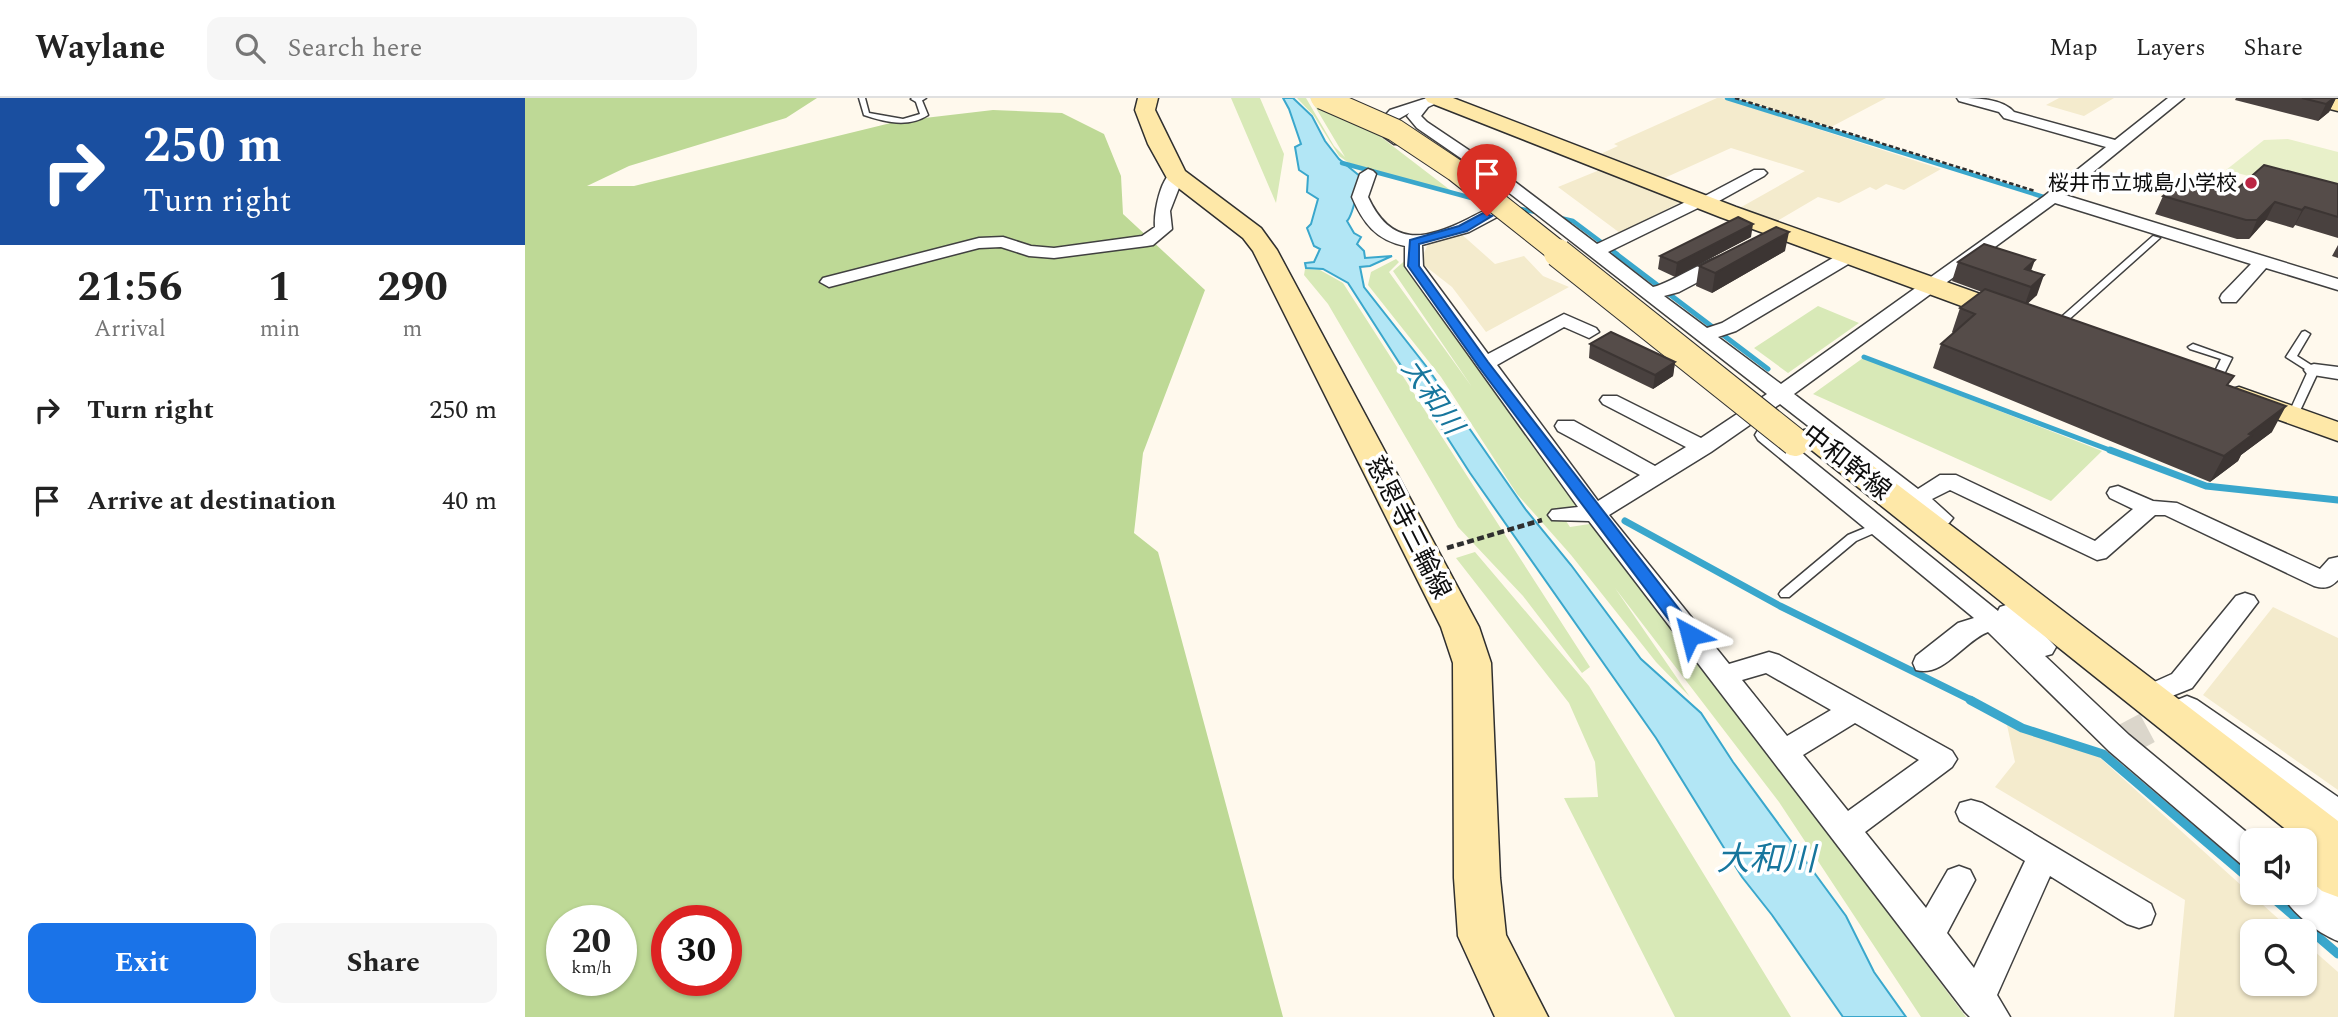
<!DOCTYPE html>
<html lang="en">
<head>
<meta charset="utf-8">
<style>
  body { margin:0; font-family:Spectral,"Noto Sans JP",serif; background:#f6f6f6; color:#222; height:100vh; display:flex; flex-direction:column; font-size:26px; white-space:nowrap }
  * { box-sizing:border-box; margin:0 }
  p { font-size:23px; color:#767676 }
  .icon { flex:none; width:38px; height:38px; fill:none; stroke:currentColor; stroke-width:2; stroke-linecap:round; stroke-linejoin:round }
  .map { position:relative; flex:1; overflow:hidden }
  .side { display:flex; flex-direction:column; background:#fff; width:525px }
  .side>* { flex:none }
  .top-card { background:#1a4fa0; color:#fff; overflow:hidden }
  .tools { position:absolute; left:1715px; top:730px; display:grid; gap:14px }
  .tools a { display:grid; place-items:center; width:77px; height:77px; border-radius:14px; background:#fff; box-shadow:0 2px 5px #0004; font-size:35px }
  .speed { position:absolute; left:21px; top:807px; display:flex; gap:14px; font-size:35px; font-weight:700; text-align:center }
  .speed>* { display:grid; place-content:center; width:91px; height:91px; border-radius:50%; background:#fff; box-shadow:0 2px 5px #0004; line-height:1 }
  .speed small { font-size:18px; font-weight:400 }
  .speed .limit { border:10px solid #d22; background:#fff; color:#111 }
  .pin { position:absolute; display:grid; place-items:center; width:60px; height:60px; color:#fff; margin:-72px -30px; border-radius:50% 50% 50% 0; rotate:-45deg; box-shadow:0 0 7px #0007 }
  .pin .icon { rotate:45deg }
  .me { position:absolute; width:77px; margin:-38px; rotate:322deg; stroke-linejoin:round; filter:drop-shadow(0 0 5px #0008) }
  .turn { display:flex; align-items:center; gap:24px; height:147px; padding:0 28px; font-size:32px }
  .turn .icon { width:91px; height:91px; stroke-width:2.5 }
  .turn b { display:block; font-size:49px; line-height:60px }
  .eta { display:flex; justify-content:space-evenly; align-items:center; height:119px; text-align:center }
  .eta b { font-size:42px; font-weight:700; line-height:49px }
  .cta { display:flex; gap:14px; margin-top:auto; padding:14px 28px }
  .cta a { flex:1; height:80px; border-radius:14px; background:#1a73e8; color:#fff; font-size:28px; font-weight:700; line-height:80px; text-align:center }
  .cta a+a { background:#f6f6f6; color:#222 }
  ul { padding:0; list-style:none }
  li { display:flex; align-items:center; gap:21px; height:91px; padding:0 28px }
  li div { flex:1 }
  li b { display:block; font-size:26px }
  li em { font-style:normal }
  header { display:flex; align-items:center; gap:42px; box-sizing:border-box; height:98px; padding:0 35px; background:#fff; border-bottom:2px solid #e0e0e0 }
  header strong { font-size:33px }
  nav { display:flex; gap:38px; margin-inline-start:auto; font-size:24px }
  .search { width:490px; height:63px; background:#f6f6f6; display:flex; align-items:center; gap:18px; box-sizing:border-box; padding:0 24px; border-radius:14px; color:#767676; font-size:26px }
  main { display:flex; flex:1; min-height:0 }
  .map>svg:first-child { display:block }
</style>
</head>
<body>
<header>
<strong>Waylane</strong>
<div class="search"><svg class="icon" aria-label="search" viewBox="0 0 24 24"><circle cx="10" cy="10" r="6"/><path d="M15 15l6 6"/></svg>Search here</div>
<nav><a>Map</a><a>Layers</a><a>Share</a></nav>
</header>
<main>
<section class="side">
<div class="top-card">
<div class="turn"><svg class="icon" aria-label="right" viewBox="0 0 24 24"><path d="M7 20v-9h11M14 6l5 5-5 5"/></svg><div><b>250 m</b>Turn right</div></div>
</div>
<div class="eta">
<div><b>21:56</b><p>Arrival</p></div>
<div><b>1</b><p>min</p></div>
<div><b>290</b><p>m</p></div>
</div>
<ul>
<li><svg class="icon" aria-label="right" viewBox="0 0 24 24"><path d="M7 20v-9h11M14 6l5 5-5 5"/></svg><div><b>Turn right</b></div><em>250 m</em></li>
<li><svg class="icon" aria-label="arrive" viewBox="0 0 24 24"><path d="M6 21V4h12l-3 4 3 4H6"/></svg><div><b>Arrive at destination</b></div><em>40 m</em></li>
</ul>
<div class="cta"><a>Exit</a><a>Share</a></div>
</section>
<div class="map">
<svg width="1813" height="919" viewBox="0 0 1813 919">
  <rect width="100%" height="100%" fill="#fff9ed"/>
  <path fill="#f4ebcd" d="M1192,0H1197L1416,71L1379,92L1361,86L1351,92L1345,89L1314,105L1293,99L1247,126L1211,112L1280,73L1206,50L1135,82L1071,58L1093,48L1089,46Z
    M1212,0H1361L1306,29Z
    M1534,0H1589L1559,18L1521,7Z
    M1077,71L1158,103L1095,135L1033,89Z
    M934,134L970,166L999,158L1018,178L1044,189L961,234L927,189L895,164L903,146Z
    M1748,509L1813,540V692L1678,597Z
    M1482,627L1573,658L1767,833H1727V886H1780V845L1813,874V919H1649L1660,802L1470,689L1490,664Z"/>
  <path fill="#d8e9b7" d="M706,0H735L759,56L751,105Z
    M772,0H781L809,48L820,59L785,0L848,27L852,36L929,95L824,65L814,58L789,18Z
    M885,158L1065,417H1037L1045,429L1071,425L1441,919H1396L1254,704L1090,490L1165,599L1131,564L1046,457L992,396L916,279L843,187L846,174L871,161L874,164L864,174L947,289L868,173Z
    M780,171L795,172L818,185L1065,569L1057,575L998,498L933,429L803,206L779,177Z
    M1293,208L1334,225L1263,275L1229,250Z
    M1338,260L1577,353L1526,403L1288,296Z
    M950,454L1064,588L1266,919H1150L1039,700L1073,699L1070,664L1044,605L931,460Z"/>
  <path fill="#bed996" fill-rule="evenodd" d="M0,0H292L261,20L104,68L62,88H109L374,23L468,12L537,15L579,36L596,78L598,116L680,192L618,355L609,435L633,454L758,919H0ZM37,822H96V882H37ZM142,822H201V882H142Z"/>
  <path fill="#e8f0c9" d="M1763,41L1813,54V102L1701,72L1739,42Z"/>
  <path fill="#b2e6f5" stroke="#3aa7cc" stroke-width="2" d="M758,0H768L787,18L800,43L814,61L836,79C832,91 829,116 822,123L829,135L836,139L832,146L839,153L840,160L867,158L845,168L835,169L839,189L901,268L1001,412L1046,467L1116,561L1176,615L1208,664L1321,818L1349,874L1381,919H1318L1247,817L1217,779L1131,640L945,375L823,185L798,171L781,170L780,165L789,164L795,151L789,148L782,130L786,126L793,101L782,94L783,78L774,72L770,49L776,46L764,11Z"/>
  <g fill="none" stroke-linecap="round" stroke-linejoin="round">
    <path stroke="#3aa7cc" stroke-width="4.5" d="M1202,0L1525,101
      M817,65L954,102
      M990,110L1016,115
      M1031,119L1048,123L1092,156"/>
    <path stroke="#3aa7cc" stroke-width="5" d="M1090,155L1243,271
      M1339,259L1590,354"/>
    <path stroke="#3aa7cc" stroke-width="7" d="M1585,352L1681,388L1813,402
      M1100,423L1255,508L1448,603"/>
    <path stroke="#3aa7cc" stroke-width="9" d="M1445,602L1497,630L1578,656L1727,783
      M1741,794L1813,856"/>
    <path stroke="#dbd6cb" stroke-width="32" stroke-dasharray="32 16" stroke-linecap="butt" d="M1594,645L1658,611"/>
    <g stroke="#404040" stroke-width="3">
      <path id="lane" d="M334,0H340L344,15L378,21L395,16L390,1L396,0L403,17C383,30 360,24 339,17Z
        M1628,138L1635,140L1531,233H1525V229Z
        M1780,233L1785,236L1772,258L1794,272L1773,317L1768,320L1763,317L1783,273L1761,259L1777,234Z
        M1668,246L1707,260L1692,290L1688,291L1683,288L1696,261L1665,251L1663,249Z
        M1352,425L1358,429L1356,432L1331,443L1264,499H1256L1254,496L1256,493L1323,437Z"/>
    </g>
    <g stroke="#404040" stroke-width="3">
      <path id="street" d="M401,0L393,5L386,1L387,0Z
        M902,0L920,1L903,9L896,18L902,24L981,77L1072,146L1169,100L1178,99L1229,72H1239L1242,75L1239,78L1185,108L1175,109L1083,154L1128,189C1150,184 1190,153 1209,157L1212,161L1209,165L1154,194L1139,198L1182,230L1197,225L1318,154H1330L1333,158L1330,162L1211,233L1193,239L1256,286L1518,99L1581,49L1479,20L1474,14L1434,3L1432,0C1450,0 1477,0 1489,14L1590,42L1643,0H1659L1540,97L1813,181V192L1741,170L1711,204H1697L1695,200L1697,196L1726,166L1530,105L1269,296L1393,391L1415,377H1431L1570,443L1608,411L1585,400L1582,395L1585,390L1593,388L1628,403L1652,405L1795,471L1804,461L1813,459V482C1805,490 1800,491 1789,488L1640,417H1630L1581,460L1572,462L1425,392L1407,401L1428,420L1424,425L1416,427L1408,425L1255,306L1186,354L1084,417L1204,566L1244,554L1254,557L1427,653L1432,661L1427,669L1340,734L1401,810L1423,772L1434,768L1445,772L1450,782L1422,835L1449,870L1500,763L1435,723L1431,714L1435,705L1446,702L1457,705L1626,806L1630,816L1626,826L1614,830L1602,826L1525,778L1472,897L1485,919H1445L1440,914L1064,423L1027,422L1023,417L1027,412L1053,409L880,168V148C851,142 838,125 827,99L835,76L843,71L848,73L851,76L843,99C866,149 899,143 943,121C953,116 963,109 974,112L976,115L974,118L944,134L897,147L898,168L963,256L1039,216L1071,230L1074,234L1064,240L1039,229L972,267L1073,403L1115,377L1033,333L1030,328L1033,323H1049L1130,368L1161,349L1078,306L1075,302L1078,298H1092L1176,340L1242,296L969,83L892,30L882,18L884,15L870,23L871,34L881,43L879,46H869L859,39L856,22L865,12ZM1241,575L1306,612L1262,638L1217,582ZM1330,625L1394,662L1323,713L1278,657Z
        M651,72L659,77L645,113L647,131L628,147L622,148L529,160L504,158L476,149L454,150L304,189L295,184L298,180L454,140L478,139L506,148L529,150L617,138L630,129C629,115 635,77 651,72Z
        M1789,266L1813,269V281L1782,276L1779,272L1782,268Z
        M1241,331L1249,332L1473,513L1475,509L1484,506L1493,509L1531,549L1527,556L1520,558L1604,637L1731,742H1727V770L1716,766L1584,653L1463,534C1439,543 1418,580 1391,572L1388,565L1391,558L1433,525L1449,520L1233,342L1230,337L1233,332Z
        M1720,495L1729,498L1733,504L1667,590L1637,602L1627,599L1623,592L1627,585L1647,576L1711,498Z
        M1662,598L1672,602L1813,699V727L1802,724L1652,616L1648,609L1652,602Z
        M1780,764L1791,768L1813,786V843C1793,835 1765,814 1756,794H1780Z"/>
    </g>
    <g stroke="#2f2f2f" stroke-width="3">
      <path id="secondary" d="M613,0H633L630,12L660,73L736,130L752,152L954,529L966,565L975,780L981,837L1023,919H970L933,838L929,780L928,565L916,529L728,153L718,140L643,82L623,46L610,12Z
        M900,0H928L1211,109L1500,212L1503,218L1500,224L1490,226L1480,224L1195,119L903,4Z
        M1774,0L1813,1V13L1777,4Z
        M1714,289L1813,324V343L1704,304L1699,298L1704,292Z
        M1290,330L1301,332L1813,723V799L1797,793L1780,778V742H1763L1768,737L1279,346L1275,339L1279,332Z"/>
    </g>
    <path stroke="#2f2f2f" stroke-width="2.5" stroke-dasharray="4.5 2.5" stroke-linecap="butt" d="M1210,0L1510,93"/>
    <path stroke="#2f2f2f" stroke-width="4.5" stroke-dasharray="7 3.5" stroke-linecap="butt" d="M922,450L1017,422"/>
    <use href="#lane" fill="#fff" fill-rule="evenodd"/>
    <use href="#street" fill="#fff" fill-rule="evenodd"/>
    <use href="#secondary" fill="#fee8a8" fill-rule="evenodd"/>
    <g stroke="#2f2f2f" stroke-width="24" stroke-linecap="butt">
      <path id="secondary-bridge-far1" d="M797,0L870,32L930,72L1036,156"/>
    </g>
    <g stroke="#2f2f2f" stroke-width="30" stroke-linecap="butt">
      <path id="secondary-bridge" d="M1033,155L1270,344"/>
    </g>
    <use href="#secondary-bridge-far1" stroke="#fee8a8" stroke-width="22"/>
    <use href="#secondary-bridge" stroke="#fee8a8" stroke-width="28"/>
  </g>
  <path fill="#49413f" d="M1711,0H1811L1804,14L1793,23L1710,2Z
    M1813,86V140L1770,127L1768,130L1741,122L1724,141H1712L1630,116L1638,98L1711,92Z
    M1226,139L1150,179L1133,171L1135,158Z
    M1813,147V160L1807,158Z
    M1260,153L1187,195L1171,188L1174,168Z
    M1433,164L1506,173L1512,197L1502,206L1704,287L1747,334L1716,357L1713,363L1685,384L1408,270L1416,246L1428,235L1427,234L1435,210L1457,194L1427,183Z
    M1065,246L1150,264L1148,278L1128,291L1064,260Z"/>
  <path fill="#3c3533" d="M1809,0H1811L1804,14L1793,23L1801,6Z
    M1750,104L1741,122L1724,141L1732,122Z
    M1780,109L1770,127L1768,130L1777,112Z
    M1228,126L1226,139L1150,179L1152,165Z
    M1264,134L1260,153L1187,195L1190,175Z
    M1510,162L1503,181L1500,171Z
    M1519,177L1512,197L1499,209L1506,189Z
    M1150,264L1148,278L1128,291L1130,277Z
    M1761,308L1747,334L1716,357L1713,363L1685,384L1699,358L1724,336Z"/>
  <path fill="#554c49" stroke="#3c3533" stroke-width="2" d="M1777,0H1809L1801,6Z
    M1739,67L1813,86V119L1780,109L1777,112L1750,104L1732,122H1721L1638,98L1662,79L1711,92Z
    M1213,119L1228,126L1152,165L1135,158Z
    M1251,129L1264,134L1190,175L1174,168Z
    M1459,146L1510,162L1500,171L1519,177L1506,189L1433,164Z
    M1460,191L1709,278L1702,287L1761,308L1724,336L1727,337L1699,358L1416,246L1450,216L1435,210Z
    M1086,234L1150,264L1130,277L1065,246Z"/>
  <path fill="#1a73e8" stroke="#114b97" stroke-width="2" d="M958,115L967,118L942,133L894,146V168L963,264L1171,533L1173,537L1171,542H1159L954,269L883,168L885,142L934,128Z"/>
  <circle fill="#bb2643" stroke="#fff" stroke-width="2.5" cx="1726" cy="85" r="7"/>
  <g text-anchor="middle" stroke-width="7" stroke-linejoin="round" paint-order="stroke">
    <g font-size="21" fill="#0d0d0d" stroke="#fff" text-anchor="end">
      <text x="1712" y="92">桜井市立城島小学校</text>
    </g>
    <g font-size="26" fill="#0d0d0d" stroke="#fff">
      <text transform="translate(1322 364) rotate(38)" y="9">中和幹線</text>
      <text transform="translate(884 429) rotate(63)" y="9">慈恩寺三輪線</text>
    </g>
    <g font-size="28" font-style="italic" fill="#17769d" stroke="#fff">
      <text transform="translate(908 298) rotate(55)" y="10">大和川</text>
    </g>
    <g font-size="33" font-style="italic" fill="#17769d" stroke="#fff">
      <text x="1241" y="772">大和川</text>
    </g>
  </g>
</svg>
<div class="tools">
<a><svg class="icon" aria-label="sound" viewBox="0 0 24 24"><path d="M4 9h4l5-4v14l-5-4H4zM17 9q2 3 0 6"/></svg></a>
<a><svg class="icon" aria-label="search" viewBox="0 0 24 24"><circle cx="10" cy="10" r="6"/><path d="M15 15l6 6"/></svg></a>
</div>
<div class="speed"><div>20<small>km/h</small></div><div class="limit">30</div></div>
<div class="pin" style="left:962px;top:118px;background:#d93025"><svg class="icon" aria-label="arrive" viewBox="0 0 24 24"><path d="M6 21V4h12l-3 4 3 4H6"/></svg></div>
<svg class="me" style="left:1165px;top:537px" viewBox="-20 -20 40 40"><path d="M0-17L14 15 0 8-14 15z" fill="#1a73e8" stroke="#fff" stroke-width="4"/></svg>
</div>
</main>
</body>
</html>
